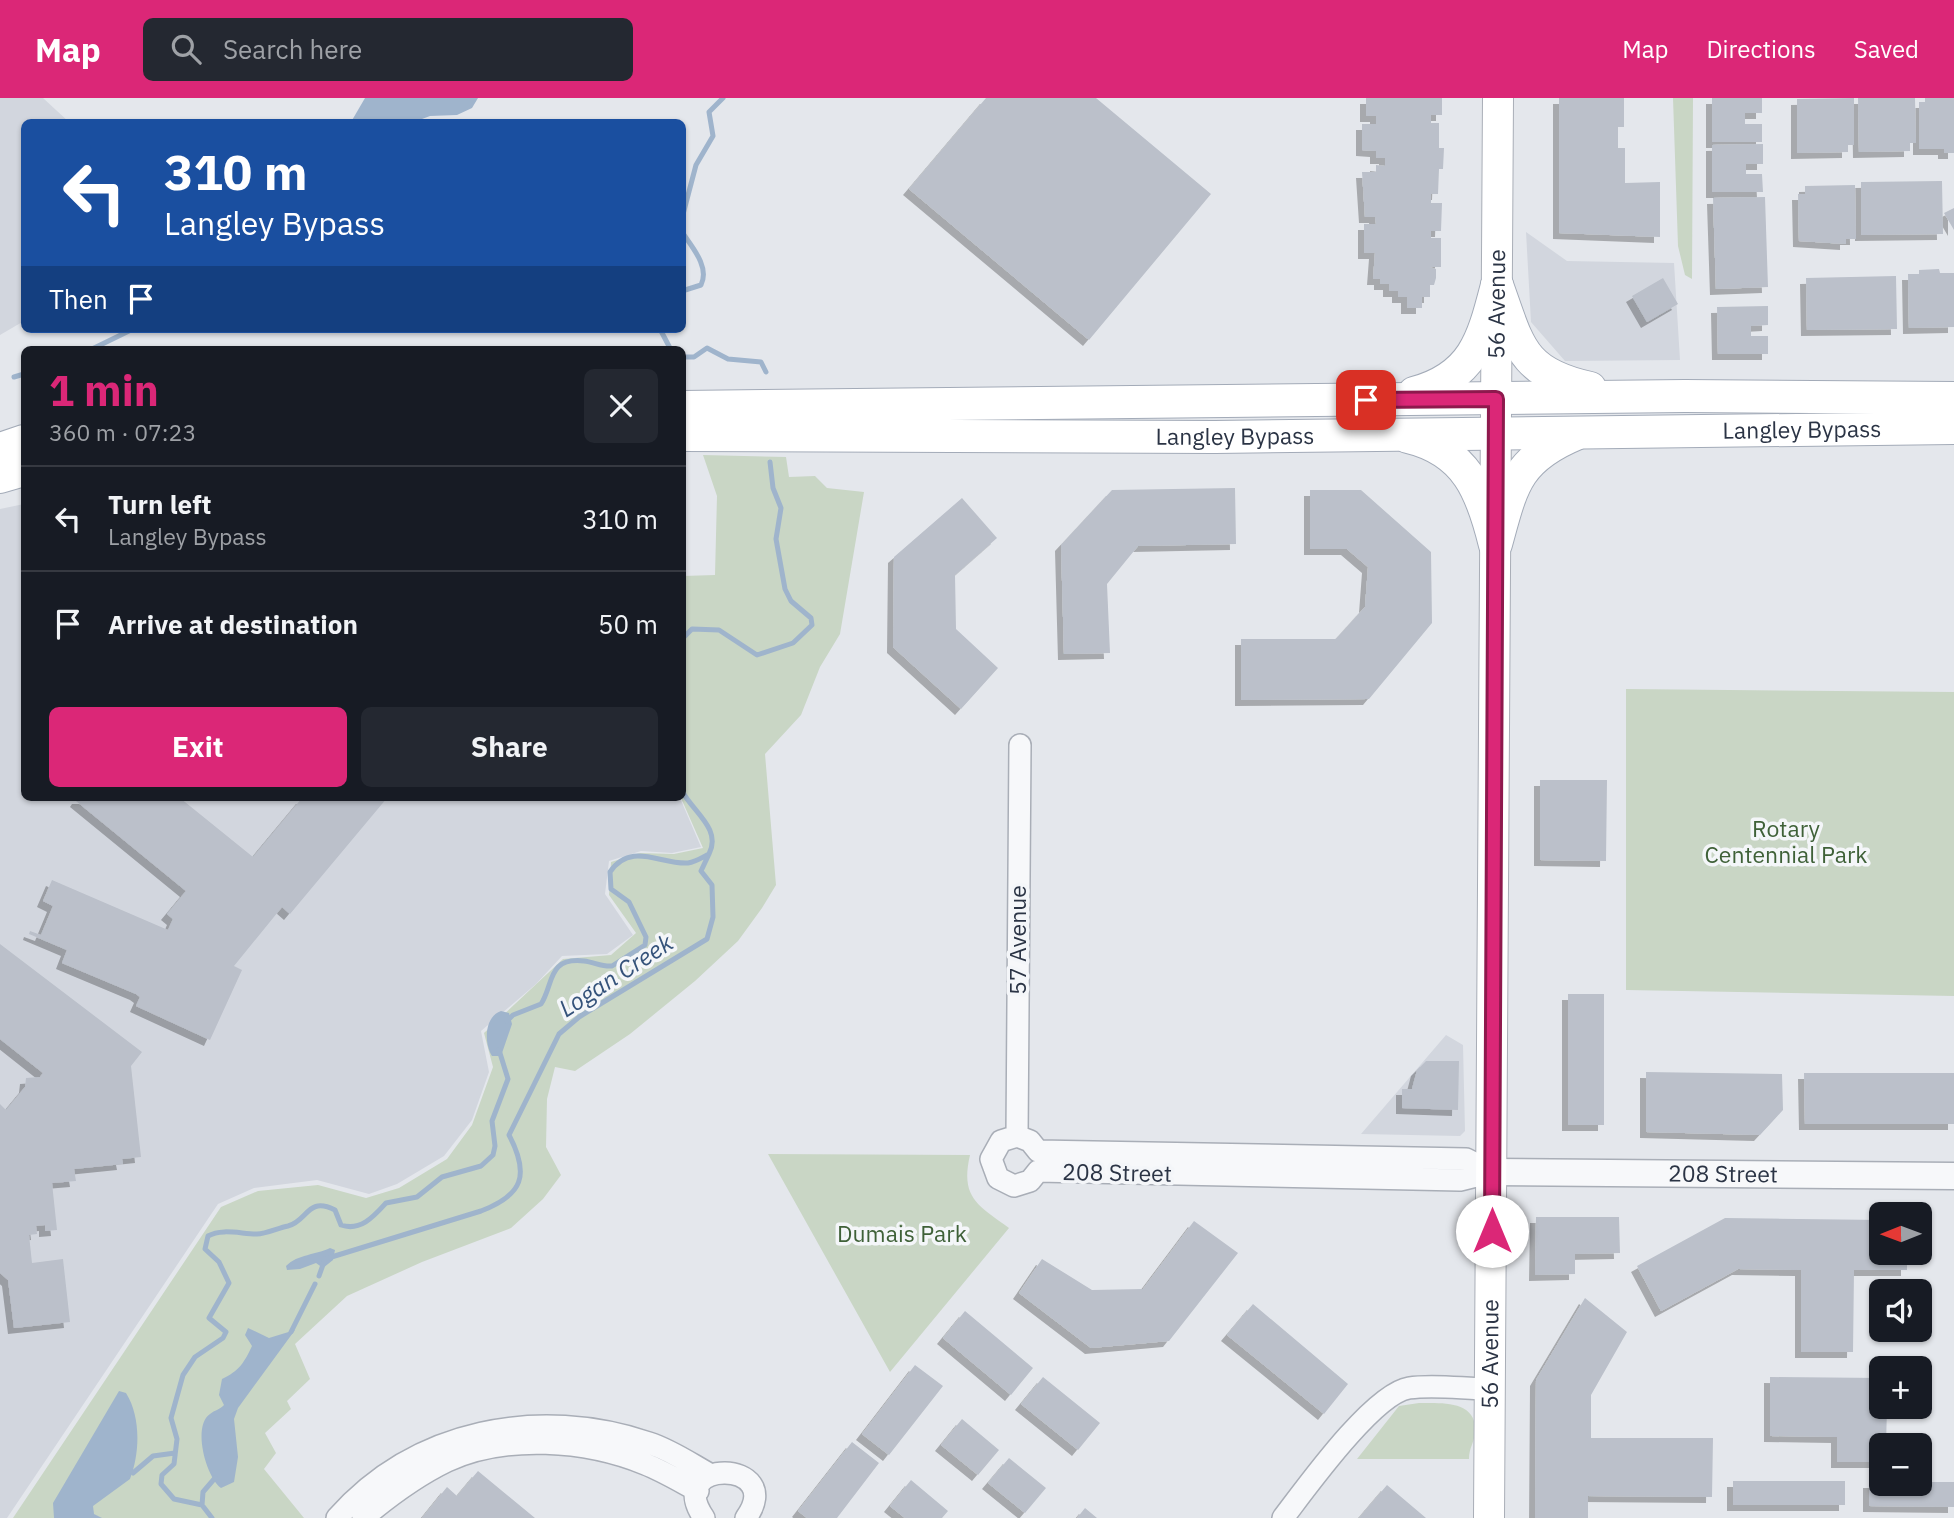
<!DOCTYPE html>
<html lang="en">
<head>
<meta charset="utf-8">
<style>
  body { margin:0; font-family:"IBM Plex Sans",sans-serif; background:#242831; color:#f1f3f6; height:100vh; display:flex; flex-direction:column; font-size:26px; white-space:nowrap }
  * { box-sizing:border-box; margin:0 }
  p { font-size:23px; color:#9ea1a6 }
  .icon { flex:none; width:38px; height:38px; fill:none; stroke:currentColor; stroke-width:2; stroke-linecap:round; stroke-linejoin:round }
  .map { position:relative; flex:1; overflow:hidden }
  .panel { position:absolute; left:21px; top:248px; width:665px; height:455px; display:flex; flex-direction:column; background:#171b24; border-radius:10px; box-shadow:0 2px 5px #0004 }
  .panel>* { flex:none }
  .top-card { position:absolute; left:21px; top:21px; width:665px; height:214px; border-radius:10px; box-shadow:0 2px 5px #0004; background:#1a4fa0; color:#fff; overflow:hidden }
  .needle { width:46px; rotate:269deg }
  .buttons { position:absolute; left:1869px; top:1104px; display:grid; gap:14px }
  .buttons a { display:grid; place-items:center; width:63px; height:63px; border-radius:10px; background:#171b24; box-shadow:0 2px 5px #0004; font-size:35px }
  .pin { position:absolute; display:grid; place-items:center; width:60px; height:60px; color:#fff; margin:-30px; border-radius:14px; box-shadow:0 4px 10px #0006 }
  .me { position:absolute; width:77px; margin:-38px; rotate:0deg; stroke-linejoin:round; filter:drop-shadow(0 0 5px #0008) }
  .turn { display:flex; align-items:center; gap:24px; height:147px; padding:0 28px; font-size:32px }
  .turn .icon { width:91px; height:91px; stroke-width:2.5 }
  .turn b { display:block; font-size:49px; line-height:60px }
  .then { display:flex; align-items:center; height:66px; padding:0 28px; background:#0003; gap:14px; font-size:26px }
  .round { display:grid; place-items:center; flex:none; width:74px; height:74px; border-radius:10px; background:#242831 }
  .head { display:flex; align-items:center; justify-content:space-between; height:119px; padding:0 28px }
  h1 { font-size:42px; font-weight:700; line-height:52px; color:#db2777 }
  .action { display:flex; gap:14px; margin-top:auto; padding:14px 28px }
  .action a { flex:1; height:80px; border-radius:10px; background:#db2777; color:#fff; font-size:28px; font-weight:700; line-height:80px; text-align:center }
  .action a+a { background:#242831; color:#f1f3f6 }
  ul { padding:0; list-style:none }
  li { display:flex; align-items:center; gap:21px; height:105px; padding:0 28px; border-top:2px solid #363941 }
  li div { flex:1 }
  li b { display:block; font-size:26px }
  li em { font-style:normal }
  header { display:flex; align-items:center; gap:42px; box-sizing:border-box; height:98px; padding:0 35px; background:#db2777; color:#fff }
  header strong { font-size:33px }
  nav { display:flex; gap:38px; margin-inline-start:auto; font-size:24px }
  .search { width:490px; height:63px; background:#242831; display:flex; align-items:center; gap:18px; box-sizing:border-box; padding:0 24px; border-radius:10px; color:#9ea1a6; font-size:26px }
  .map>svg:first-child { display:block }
</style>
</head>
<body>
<header>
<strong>Map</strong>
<div class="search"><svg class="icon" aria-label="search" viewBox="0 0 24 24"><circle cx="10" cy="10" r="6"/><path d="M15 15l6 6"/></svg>Search here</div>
<nav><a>Map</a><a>Directions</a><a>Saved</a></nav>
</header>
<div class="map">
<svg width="1954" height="1420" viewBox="0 0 1954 1420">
  <defs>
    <filter id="shadow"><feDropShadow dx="-6" dy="6" stdDeviation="0" flood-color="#0004"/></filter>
  </defs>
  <rect width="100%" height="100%" fill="#e4e7ec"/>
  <path fill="#d2d6de" d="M0,0H43L69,24H24V223L0,237Z
    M1526,134L1567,163L1674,165L1680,262L1565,263L1531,224Z
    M24,406V700H680L701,749L672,755L641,753L609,763L605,796L633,837L607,856L562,858L536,886L481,933L489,974L472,1022L444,1058L397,1086L369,1096L317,1082L254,1090L218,1106L7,1420H0V411Z
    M1446,937L1463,947L1465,1033L1460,1038L1361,1036Z"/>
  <path fill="#c9d6c5" d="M1673,0H1693L1692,181L1685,177L1678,148Z
    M703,357L786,359L789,379L815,378L827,390L864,394L840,536L820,569L801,617L765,656L776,787L762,810L738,843L695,883L630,936L575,973L555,969L547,1001L546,1049L561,1077L543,1101L511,1130L422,1164L347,1198L295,1246L310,1281L287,1303L291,1311L265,1335L276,1355L264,1371L304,1420H13L221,1109L258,1093L318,1087L366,1100L399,1090L447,1061L472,1027L493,969L484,935L563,861L611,857L636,835L609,797L611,764L640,755L674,756L703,750L681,700L683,478L715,477L717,398Z
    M1626,591L1954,594V898L1626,892Z
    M768,1056L970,1057C960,1100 978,1107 1009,1130L890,1274Z
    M1419,1305C1442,1305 1478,1302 1475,1335C1474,1345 1469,1350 1469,1361H1357L1399,1308Z"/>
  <path fill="#9fb4cc" d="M365,0H478L472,10L457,17L430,18L414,24H351Z
    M501,913L509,915L512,926L501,958H492C484,945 484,919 501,913Z
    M330,1150L335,1152L333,1162L323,1170L316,1165L300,1171L287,1172L286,1168C298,1156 316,1157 330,1150Z
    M248,1230L269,1240L295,1232L238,1310L234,1321L238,1359L234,1384L221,1390C206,1379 192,1328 210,1316C215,1312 219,1312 224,1307L219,1297L222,1281C239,1273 244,1265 252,1248L245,1237Z
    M119,1293L126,1295C141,1319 140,1355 130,1381L93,1408L94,1416L102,1420H54L53,1405Z"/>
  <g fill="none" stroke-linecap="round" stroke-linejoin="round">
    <path stroke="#9fb4cc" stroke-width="5" d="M682,120L696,67L713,38L709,14L723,0
      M682,134C692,149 710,169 701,187L682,193
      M660,231L671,252
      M90,252L133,231
      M682,259H694L707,250L728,261L761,264L766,274
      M14,279L24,276
      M682,541L692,531L719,532L757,557L793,545L812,527L811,520L791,503L785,491L776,441L781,410L773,390L770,364
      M507,923L513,917L541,906C554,886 547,859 584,863C594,864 602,869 612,868L645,847L646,839L629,804L611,791L610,774C631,743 661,767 688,765C696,764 703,759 709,756C722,731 693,714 682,693
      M319,1178L325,1161L481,1113C523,1097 530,1077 509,1037L559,936L579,919L707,841L713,819L712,787L701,773L709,756
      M291,1234L315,1186
      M133,1375L153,1358L175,1355
      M202,1407L174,1401L161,1386L162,1377L174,1366L177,1341L171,1320L183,1277L195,1259L223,1240L226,1234L209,1220L229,1185L219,1164L205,1151L208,1138C222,1130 241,1136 257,1136C266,1136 278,1130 288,1128C308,1123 307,1098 335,1112L341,1127C361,1134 375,1117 386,1105L417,1099L442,1079L481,1068L493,1057L495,1048L492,1023L508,981L499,952
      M202,1407L203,1394L215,1380
      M202,1407L212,1420"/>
  </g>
  <path fill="#bbc0ca" filter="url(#shadow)" d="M986,0H1096L1211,96L1089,242L909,91Z
    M1366,0H1442V17H1431V25H1439V50H1444L1443,71H1439L1438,96H1431V105H1442L1441,133H1431V140H1441V169H1429L1436,171V180L1434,187H1430V199H1422V210H1407V199H1398V193H1389V186H1380V181H1373L1375,155H1364V126H1376L1375,119H1365L1362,74H1376V67L1385,68V60H1376V53L1362,52V26H1376V18H1366Z
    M1559,0H1624V29H1618V50H1625V85L1660,84V139L1559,135Z
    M1712,0H1762V15H1745V26H1762V44H1712Z
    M1854,0V47H1848V54L1797,55V1Z
    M1858,0H1915L1916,45H1910V53L1859,54Z
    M1925,0H1954V55H1944V51H1919V4H1925Z
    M1763,46V66H1746V76H1762L1763,94H1712V47Z
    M1942,83L1943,136L1861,137V84Z
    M1855,87L1856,141H1846V146L1799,143L1798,96H1805V88Z
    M1765,99L1768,189L1716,191L1713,100Z
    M1954,110V132L1944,115Z
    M1939,171L1940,175H1954V229L1909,230L1908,176H1919V172Z
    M1896,178L1897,231L1807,232L1806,180Z
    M1663,180L1678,206L1647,224L1632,198Z
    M1768,208V227L1751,228V238H1768V256H1718L1717,209Z
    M1235,390L1236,446L1138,448L1107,486L1110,555L1064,556L1061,447L1112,392Z
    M1310,392H1361L1431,454L1432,525L1369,601L1241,602V541H1336L1365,509L1368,469L1347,451H1310Z
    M962,400L997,440L955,477L956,531L998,570L961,611L893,549L894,459Z
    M1540,682H1607L1606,763L1540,762Z
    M78,700H180L253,759L302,700H387L290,816L282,809L234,868L242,872L210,942L136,908L140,899L136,896L62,865L67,852L29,836L30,833L41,837L53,808L43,803L52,782L168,832L173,821L167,816L186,793L76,703Z
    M0,846L142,954L131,968L141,1059L122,1061L123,1066L74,1071L76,1083L52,1085L57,1132L45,1133V1127L36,1128L37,1136L29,1137L32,1165L63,1161L70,1224L14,1230L8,1182L0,1175V1006L6,1012L25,989L26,980L40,979L43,975L0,941Z
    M1568,896H1604V1027H1568Z
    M1426,963H1459L1458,1012L1402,1010V991H1412L1417,972Z
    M1646,974L1782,976L1783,1012L1760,1037L1646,1034Z
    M1804,975H1954V1026H1805Z
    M1536,1119H1619L1620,1155L1575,1156V1176L1535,1177Z
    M1725,1120L1881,1122V1155H1907V1172H1854L1853,1254H1801V1172L1738,1171L1661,1213L1637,1168Z
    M1194,1123L1238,1155L1169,1243L1091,1250L1019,1195L1042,1161L1092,1192L1143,1191Z
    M1585,1200L1627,1234L1591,1297V1340H1713L1712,1399L1588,1398V1420H1535L1536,1282Z
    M1253,1206L1348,1286L1324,1316L1227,1237Z
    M965,1213L1033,1270L1011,1297L943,1240Z
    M915,1267L943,1288L889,1357L862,1336Z
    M1043,1279L1100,1325L1078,1352L1021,1306Z
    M1770,1279L1881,1280V1309H1887L1886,1348H1881V1364H1837V1339L1770,1338Z
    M962,1321L999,1352L978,1377L941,1347Z
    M852,1344L879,1365L837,1420H807L798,1413Z
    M1009,1360L1046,1390L1025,1415L988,1385Z
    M478,1373L535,1420H422L447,1389L457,1398Z
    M911,1382L948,1413L942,1420H905L890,1408Z
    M1733,1383H1845V1407H1733Z
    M1869,1384H1954V1409L1869,1408Z
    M1387,1387L1426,1420H1359Z
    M1085,1410L1097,1420H1077Z"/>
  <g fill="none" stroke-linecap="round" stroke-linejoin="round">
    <g stroke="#a9aeb7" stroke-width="24">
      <path id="minor" d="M1017,1038L1030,1043L1038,1053L1466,1061L1492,1074L1460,1082L1038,1073L1030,1083L1014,1088L998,1080L991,1061L1001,1043Z
        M1017,1038L1020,647
        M337,1420C416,1331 539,1308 649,1345C671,1352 691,1366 711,1377
        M363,1420C389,1398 416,1378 447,1363C506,1336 586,1342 645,1366C663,1373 681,1384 698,1393
        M704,1420C662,1359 788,1361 746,1420
        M1283,1420C1306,1390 1373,1296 1409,1290C1434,1286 1464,1291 1490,1291"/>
    </g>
    <g stroke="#a9aeb7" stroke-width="29">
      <g id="tertiary">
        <path id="s1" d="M1492,1074L1954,1078"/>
      </g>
    </g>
    <g stroke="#a9aeb7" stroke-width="32">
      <g id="secondary">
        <path id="s2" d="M1489,1420L1498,0"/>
      </g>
    </g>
    <g stroke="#a3abb8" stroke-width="34">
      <g id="primary">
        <path d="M1497,187C1519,248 1521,275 1590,290"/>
        <path d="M1414,295C1474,279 1483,241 1497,187"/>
        <path d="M682,309L1685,298L1954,300"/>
        <path id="s3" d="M682,337L1215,339L1954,330"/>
        <path d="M1408,339C1467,353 1482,394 1495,447"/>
        <path d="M0,351L24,343"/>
        <path d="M0,379L24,372"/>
        <path d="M1496,446C1512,388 1516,361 1576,336"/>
      </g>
    </g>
    <use href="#minor" stroke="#f7f8fa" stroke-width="21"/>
    <use href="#tertiary" stroke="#f7f8fa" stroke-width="26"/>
    <use href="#secondary" stroke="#fff" stroke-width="30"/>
    <use href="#primary" stroke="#fff" stroke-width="32"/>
  </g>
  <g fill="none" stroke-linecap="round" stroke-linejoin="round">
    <g stroke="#8e194d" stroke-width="18">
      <path id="route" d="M1366,302L1496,301L1492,1133"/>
    </g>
    <use href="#route" stroke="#db2777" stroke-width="12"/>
  </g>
  <g text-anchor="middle" stroke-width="7" stroke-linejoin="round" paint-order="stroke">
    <g font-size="23" fill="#2b3445" stroke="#f4f6f9">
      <text dy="8" stroke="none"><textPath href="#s2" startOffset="1214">56 Avenue</textPath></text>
      <text dy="8" stroke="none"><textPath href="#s3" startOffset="1120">Langley Bypass</textPath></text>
      <text dy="8" stroke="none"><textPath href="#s3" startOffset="553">Langley Bypass</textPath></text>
      <text transform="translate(1018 842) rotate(-90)" y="8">57 Avenue</text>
      <text transform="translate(1117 1075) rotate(1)" y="8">208 Street</text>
      <text dy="8" stroke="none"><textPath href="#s1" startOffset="231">208 Street</textPath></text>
      <text dy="8" stroke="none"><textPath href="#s2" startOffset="164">56 Avenue</textPath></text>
    </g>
    <g font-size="23" fill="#3f6138" stroke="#f4f6f9">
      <text x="1786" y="739">Rotary<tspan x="1786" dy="26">Centennial Park</tspan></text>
      <text x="902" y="1144">Dumais Park</text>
    </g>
    <g font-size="24" font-style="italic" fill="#34527a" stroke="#f4f6f9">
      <text transform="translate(616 878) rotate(-33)" y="8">Logan Creek</text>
    </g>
  </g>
</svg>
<div class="buttons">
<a><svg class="needle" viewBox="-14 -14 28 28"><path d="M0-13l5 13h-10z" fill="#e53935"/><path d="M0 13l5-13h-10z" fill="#9ea1a6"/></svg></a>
<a><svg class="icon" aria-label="sound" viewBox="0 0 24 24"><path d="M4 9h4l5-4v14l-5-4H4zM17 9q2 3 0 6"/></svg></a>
<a>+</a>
<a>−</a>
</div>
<div class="pin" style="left:1366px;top:302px;background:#d93025"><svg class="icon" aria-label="arrive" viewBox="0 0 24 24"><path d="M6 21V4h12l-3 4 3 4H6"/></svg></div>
<svg class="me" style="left:1492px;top:1133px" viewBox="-20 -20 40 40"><circle r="19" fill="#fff"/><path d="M0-13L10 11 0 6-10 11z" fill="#db2777"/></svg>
<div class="top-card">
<div class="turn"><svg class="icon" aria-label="left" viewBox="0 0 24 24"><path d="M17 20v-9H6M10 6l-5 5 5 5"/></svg><div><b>310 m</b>Langley Bypass</div></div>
<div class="then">Then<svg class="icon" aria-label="arrive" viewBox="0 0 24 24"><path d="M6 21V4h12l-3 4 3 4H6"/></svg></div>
</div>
<section class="panel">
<div class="head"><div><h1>1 min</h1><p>360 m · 07:23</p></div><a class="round"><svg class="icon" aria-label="close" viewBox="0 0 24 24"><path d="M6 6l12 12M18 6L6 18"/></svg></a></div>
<ul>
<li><svg class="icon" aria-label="left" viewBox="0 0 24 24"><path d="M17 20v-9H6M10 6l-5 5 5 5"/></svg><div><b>Turn left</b><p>Langley Bypass</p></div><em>310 m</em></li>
<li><svg class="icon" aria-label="arrive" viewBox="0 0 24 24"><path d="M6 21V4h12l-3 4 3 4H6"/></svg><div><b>Arrive at destination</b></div><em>50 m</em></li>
</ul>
<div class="action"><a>Exit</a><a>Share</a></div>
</section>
</div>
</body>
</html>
